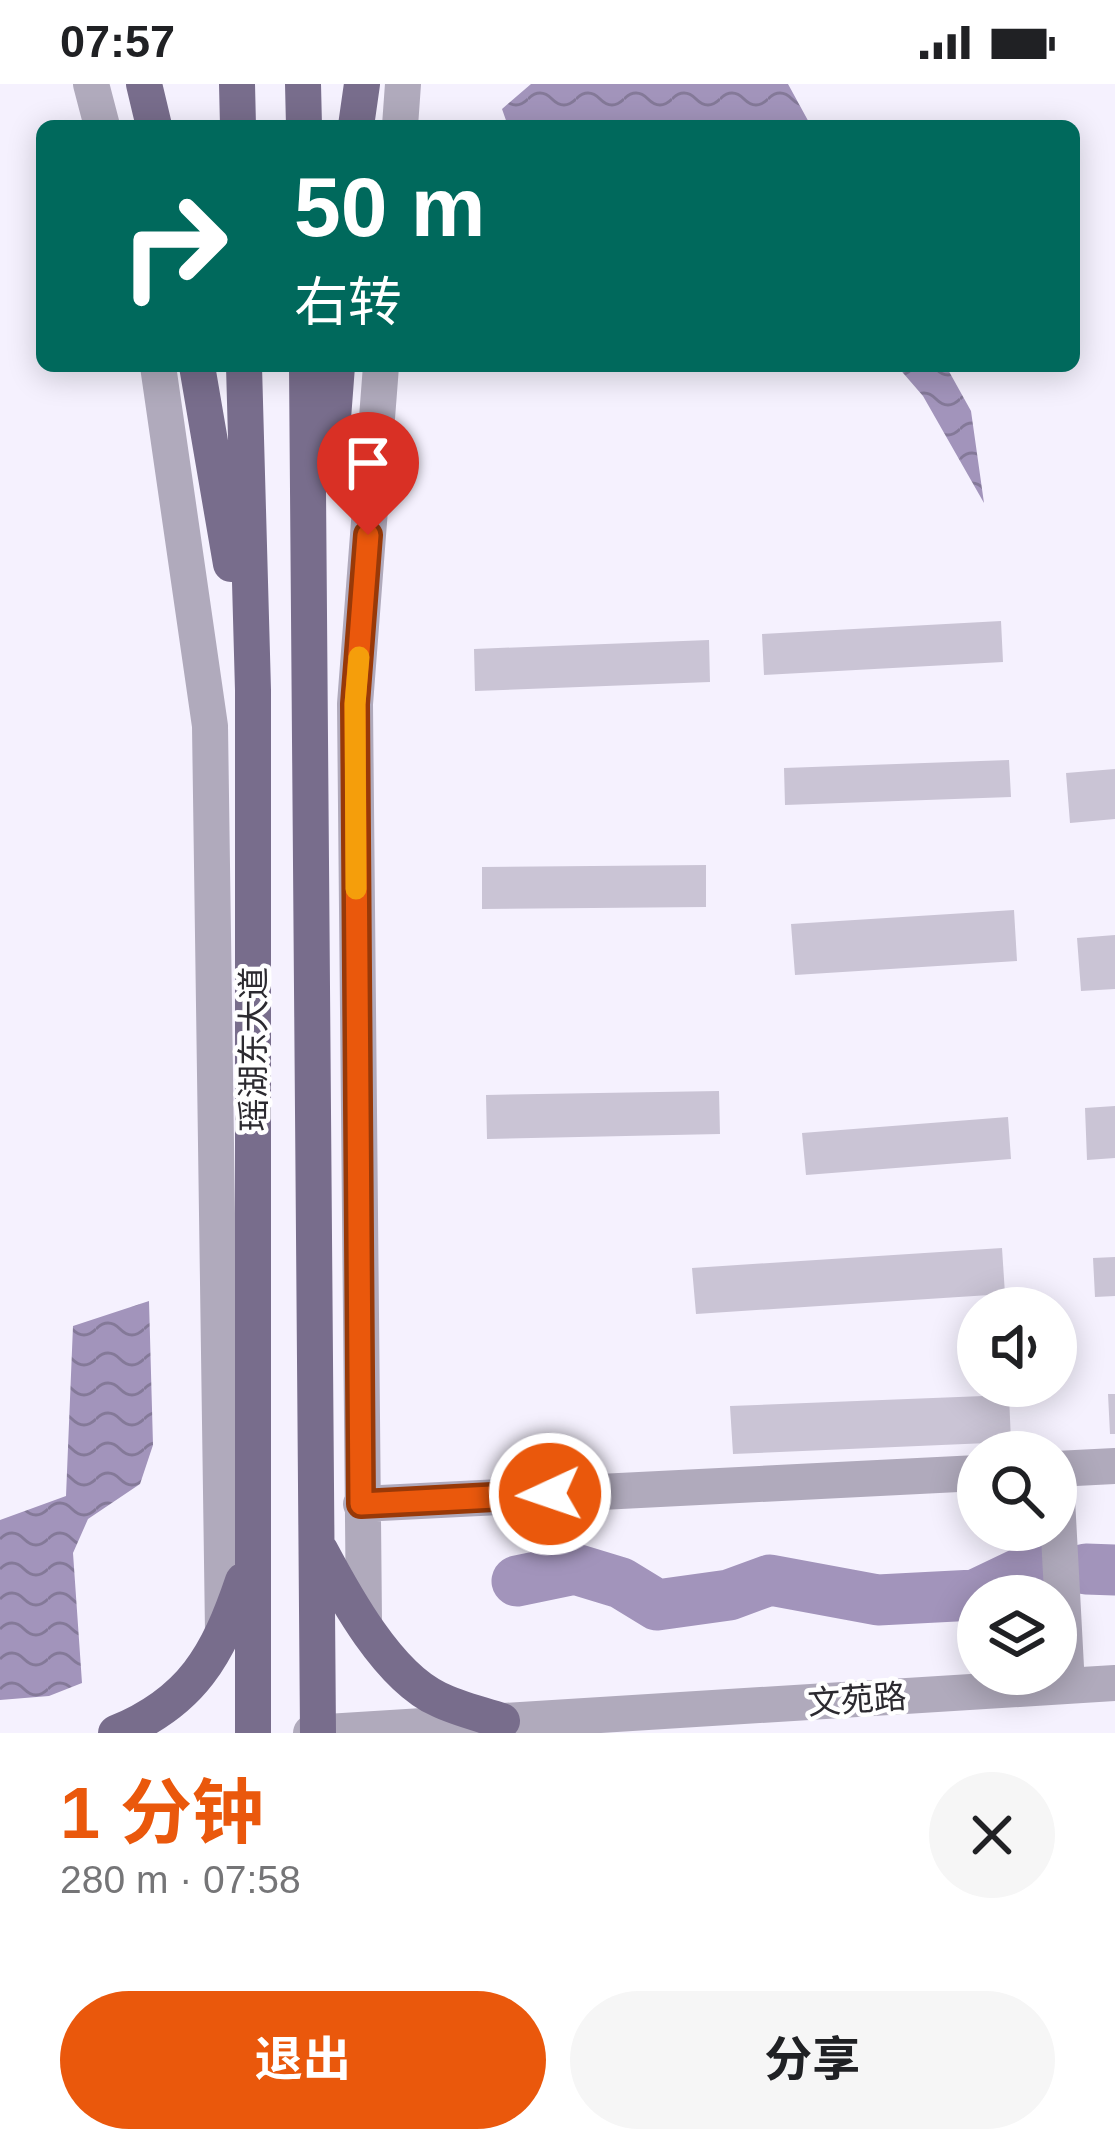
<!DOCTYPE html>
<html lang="zh">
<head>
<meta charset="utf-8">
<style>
  body { margin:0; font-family:Helvetica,"Noto Sans SC",sans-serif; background:#f6f6f6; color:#202124; height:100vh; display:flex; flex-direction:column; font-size:45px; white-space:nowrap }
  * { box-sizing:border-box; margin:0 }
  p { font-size:39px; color:#757577 }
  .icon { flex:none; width:66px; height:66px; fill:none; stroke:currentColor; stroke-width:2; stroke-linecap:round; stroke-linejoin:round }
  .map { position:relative; height:1649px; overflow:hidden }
  .drawer { display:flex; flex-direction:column; background:#fff; flex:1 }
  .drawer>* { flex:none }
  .banner { position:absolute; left:36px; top:36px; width:1044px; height:252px; border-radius:18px; box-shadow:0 6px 30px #0003; background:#00695c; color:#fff; overflow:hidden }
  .fabs { position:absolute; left:957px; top:1203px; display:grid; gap:24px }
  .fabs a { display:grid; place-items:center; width:120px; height:120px; border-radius:50%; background:#fff; box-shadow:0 6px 30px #0003; font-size:60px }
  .pin { position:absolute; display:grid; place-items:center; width:102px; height:102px; color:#fff; margin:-123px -51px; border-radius:50% 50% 50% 0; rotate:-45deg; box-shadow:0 0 12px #0007 }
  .pin .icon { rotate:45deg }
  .me { position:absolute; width:132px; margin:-66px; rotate:267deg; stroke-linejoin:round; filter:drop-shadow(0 0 9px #0008) }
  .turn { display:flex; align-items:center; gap:42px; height:252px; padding:0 60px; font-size:54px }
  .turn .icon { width:156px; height:156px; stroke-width:2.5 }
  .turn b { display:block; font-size:84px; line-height:102px }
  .round { display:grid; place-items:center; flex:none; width:126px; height:126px; border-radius:63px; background:#f6f6f6 }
  .summary { display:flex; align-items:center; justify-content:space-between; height:204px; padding:0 60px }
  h1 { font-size:72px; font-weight:700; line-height:90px; color:#ea580c }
  .action { display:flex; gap:24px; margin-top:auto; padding:24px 60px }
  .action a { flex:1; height:138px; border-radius:72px; background:#ea580c; color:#fff; font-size:48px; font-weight:700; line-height:138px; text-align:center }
  .action a+a { background:#f6f6f6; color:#202124 }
  .status { display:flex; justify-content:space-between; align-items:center; height:84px; padding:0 60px; background:#fff; direction:ltr }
  .status svg { height:33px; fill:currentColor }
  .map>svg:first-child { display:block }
</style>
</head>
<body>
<div class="status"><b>07:57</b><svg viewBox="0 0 49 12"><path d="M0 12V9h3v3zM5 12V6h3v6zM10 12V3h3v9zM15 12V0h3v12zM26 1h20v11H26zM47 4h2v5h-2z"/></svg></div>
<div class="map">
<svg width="1115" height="1649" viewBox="0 0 1115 1649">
  <defs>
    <pattern id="water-waves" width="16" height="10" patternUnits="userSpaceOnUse" patternTransform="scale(3)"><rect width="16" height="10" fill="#a294bb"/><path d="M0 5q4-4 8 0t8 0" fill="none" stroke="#847998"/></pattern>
  </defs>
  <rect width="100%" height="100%" fill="#f5f1fe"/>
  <path fill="url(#water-waves)" d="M531,0H788L811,42H508L502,25Z
    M897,282H946L971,327L984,419L923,312Z
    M149,1217L153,1361L140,1400L88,1435L73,1469L82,1599L49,1612L0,1616V1436L66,1412L73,1242Z"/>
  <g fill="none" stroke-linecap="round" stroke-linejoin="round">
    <path stroke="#a294bb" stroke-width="51" d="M1086,1485L1115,1486
      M517,1497L575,1485L621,1499L657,1521L729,1511L770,1496L878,1516L975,1511L1040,1480"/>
  </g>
  <path fill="#cac4d5" d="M1001,537L1003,578L764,591L762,550Z
    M709,556L710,598L475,607L474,565Z
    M1009,676L1011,713L785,721L784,684Z
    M1115,685V735L1070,739L1066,689Z
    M706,781V823L482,825V783Z
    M1014,826L1017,877L795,891L791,840Z
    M1115,851V905L1081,907L1077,854Z
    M719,1007L720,1050L487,1055L486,1011Z
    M1115,1022V1074L1087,1076L1085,1024Z
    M1008,1033L1011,1075L806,1091L802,1049Z
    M1002,1164L1005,1210L696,1230L692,1184Z
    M1115,1173V1212L1095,1213L1093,1174Z
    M1108,1310H1115V1350H1110Z
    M1009,1311L1011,1358L733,1370L730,1322Z"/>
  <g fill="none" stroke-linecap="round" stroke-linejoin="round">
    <path stroke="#b0aabc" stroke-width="36" d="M91,0L102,42
      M400,42L403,0
      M158,282L210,642L223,1547
      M1056,1385L1115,1382
      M1056,1396L1067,1602
      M361,1420L978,1389
      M364,1537L355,620L381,282
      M311,1649L1115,1599"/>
    <path stroke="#786d8c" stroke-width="36" d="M144,0L154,42
      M237,0L238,42
      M303,0L304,42
      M356,42L362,0
      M197,282L231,480
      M244,282L253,606V1649
      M307,282L318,1649
      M329,387L337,282
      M320,1466C345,1513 388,1592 438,1615C458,1625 481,1630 502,1637
      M116,1649C192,1618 218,1571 243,1497"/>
  </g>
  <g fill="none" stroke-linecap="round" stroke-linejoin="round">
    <g stroke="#983908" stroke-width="30">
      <path id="route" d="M368,451L355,620L361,1420L550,1410"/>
    </g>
    <use href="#route" stroke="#ea580c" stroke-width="21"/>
    <path stroke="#f59e0b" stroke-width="21" d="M356,805L355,620L359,573"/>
  </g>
  <g text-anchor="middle" stroke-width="9" stroke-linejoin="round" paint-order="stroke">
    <g font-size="33" fill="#2c2a30" stroke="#fff">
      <text transform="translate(253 965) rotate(-90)" y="12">瑶湖东大道</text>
      <text transform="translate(857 1615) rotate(-4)" y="12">文苑路</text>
    </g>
  </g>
</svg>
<div class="fabs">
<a><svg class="icon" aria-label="sound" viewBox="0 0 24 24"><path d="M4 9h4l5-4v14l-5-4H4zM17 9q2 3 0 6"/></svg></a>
<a><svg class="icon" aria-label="search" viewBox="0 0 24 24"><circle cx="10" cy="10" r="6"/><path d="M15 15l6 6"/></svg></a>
<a><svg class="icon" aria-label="layers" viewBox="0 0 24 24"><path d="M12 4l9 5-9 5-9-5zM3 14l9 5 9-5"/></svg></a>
</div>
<div class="pin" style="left:368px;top:451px;background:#d93025"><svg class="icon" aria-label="arrive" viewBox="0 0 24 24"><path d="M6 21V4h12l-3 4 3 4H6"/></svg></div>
<svg class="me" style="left:550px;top:1410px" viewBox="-20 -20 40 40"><circle r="17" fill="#ea580c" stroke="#fff" stroke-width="3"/><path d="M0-11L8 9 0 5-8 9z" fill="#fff"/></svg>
<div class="banner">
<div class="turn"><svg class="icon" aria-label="right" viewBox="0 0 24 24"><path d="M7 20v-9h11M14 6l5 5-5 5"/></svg><div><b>50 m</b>右转</div></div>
</div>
</div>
<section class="drawer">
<div class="summary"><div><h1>1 分钟</h1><p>280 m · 07:58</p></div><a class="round"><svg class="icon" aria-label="close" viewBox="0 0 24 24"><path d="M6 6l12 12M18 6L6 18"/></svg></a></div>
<div class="action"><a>退出</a><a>分享</a></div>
</section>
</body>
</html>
